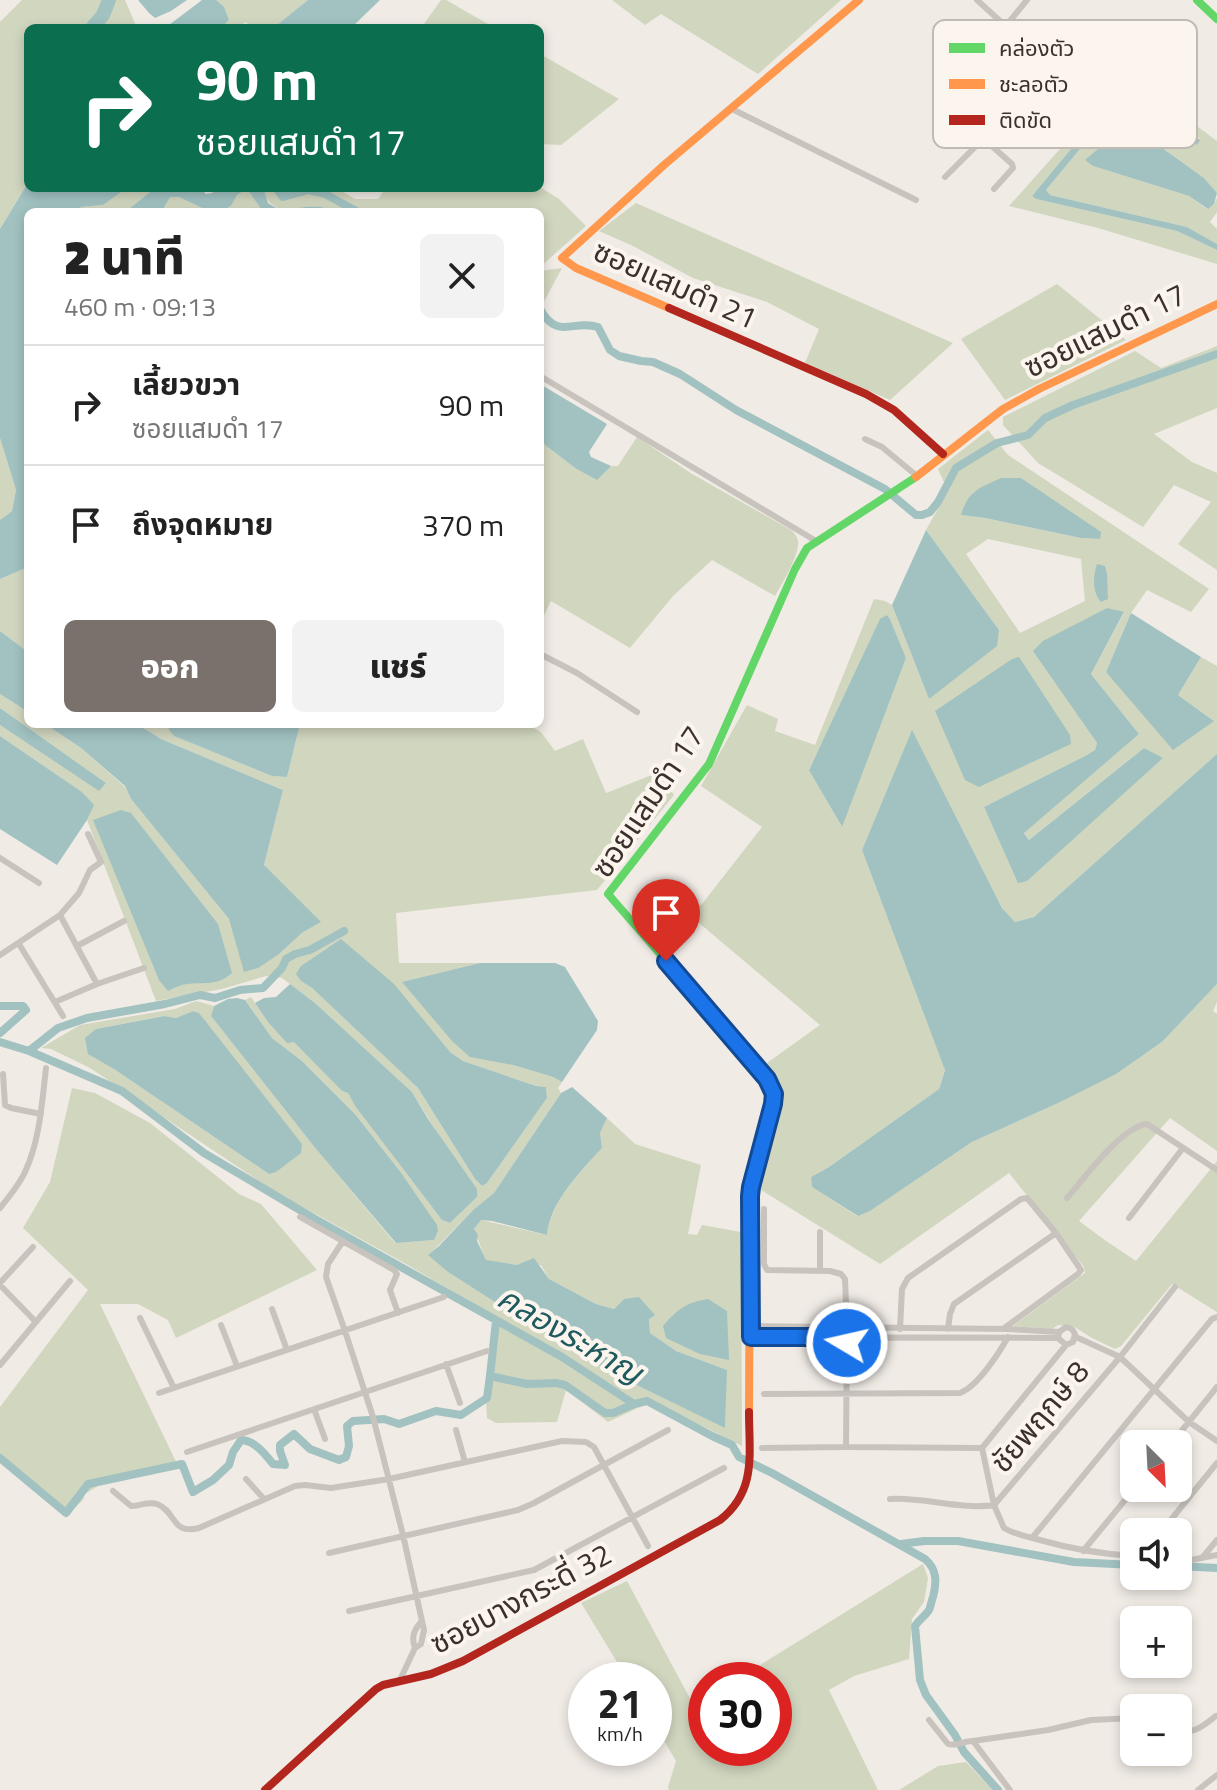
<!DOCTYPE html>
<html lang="th">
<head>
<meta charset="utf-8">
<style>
  body { margin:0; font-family:"Titillium Web","Noto Sans Thai",sans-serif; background:#f2f2f2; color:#222; height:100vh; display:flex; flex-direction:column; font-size:30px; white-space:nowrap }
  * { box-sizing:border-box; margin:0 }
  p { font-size:26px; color:#767676 }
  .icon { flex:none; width:44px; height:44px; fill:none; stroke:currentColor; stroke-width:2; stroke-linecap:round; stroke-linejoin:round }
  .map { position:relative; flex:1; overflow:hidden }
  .sheet { position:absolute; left:24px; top:208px; width:520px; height:520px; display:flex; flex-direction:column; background:#fff; border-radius:12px; box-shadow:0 4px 12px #0003 }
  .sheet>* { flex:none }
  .banner { position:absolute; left:24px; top:24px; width:520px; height:168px; border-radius:12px; box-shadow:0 4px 12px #0003; background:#0b6e4f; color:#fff; overflow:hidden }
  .needle { width:52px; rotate:156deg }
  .controls { position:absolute; left:1120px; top:1430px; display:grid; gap:16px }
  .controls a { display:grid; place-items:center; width:72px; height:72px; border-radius:12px; background:#fff; box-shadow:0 4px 12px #0003; font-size:40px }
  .speed { position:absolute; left:568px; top:1662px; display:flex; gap:16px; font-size:40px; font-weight:700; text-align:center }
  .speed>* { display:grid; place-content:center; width:104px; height:104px; border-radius:50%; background:#fff; box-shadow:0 4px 12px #0003; line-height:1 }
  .speed small { font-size:20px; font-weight:400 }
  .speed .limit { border:12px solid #d22; background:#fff; color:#111 }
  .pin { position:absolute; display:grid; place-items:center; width:68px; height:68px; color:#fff; margin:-82px -34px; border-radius:50% 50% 50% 0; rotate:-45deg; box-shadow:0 0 8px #0007 }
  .pin .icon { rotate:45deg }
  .me { position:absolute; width:88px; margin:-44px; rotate:279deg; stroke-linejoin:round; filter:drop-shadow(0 0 6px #0008) }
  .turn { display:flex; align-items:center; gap:28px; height:168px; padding:0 40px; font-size:36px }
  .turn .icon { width:104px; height:104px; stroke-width:2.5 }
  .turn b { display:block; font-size:56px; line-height:68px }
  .round { display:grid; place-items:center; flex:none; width:84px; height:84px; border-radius:12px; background:#f2f2f2 }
  .overview { display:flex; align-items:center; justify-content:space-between; height:136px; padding:0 40px }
  h1 { font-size:48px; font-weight:800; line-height:60px }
  .primary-button { display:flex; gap:16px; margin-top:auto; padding:16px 40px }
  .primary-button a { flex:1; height:92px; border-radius:12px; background:#7a716c; color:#fff; font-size:32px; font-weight:800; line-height:92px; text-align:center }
  .primary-button a+a { background:#f2f2f2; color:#222 }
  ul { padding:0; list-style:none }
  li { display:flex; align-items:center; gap:24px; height:120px; padding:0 40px; border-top:2px solid #e0e0e0 }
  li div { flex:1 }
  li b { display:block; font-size:30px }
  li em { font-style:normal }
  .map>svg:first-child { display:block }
</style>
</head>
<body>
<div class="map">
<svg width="1217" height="1790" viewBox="0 0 1217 1790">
  <rect width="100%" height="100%" fill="#f0ebe5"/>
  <path fill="#d1d6bf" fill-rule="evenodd" d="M22,0H125L137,28H28V185L26,186L0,229V22Z
    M216,0H308L273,28H251L246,22L237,28H221L229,20Z
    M441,0H446L495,28H421Z
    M612,0H841L758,74L661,14L645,25Z
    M540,54L619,99L561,145L540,144Z
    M1127,74L1217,141V193L1204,178L1139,131L1093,166L1189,196L1207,209L1214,204L1217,198V212L1210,222L1217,229V244L1187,227L1050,195L1046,190L1124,96L1131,95L1184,134L1190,141L1200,139L1129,88L1119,91L1032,196L1036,199L1177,231L1217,250V264L1098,228L1009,206Z
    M540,187L559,199L586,226L540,267V212H334C321,202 297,208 282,211C272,205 264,200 263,188H337L355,199H378L386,188Z
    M127,188H155L125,212H78L81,207L103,205Z
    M245,190L250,193L263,212H171L163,209L169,197H179L202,208L224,210L231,206L237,195Z
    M636,203L953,343L890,400L805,363L819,329L767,302L693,278L633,246L599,231Z
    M562,268L540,309V271Z
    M1057,284L1126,340L1005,400L961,339Z
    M1217,346V408L1154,434L1192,462L1217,473V570L1178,544L1211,502L1174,485L1143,527L1038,463L1003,425V417L1135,351L1161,368Z
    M988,430L1008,455L1209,589L1191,612L1147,590L1131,613L1106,672L1213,720L1178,695L1201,657L1217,666V754L1034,917L1015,922L1002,908L912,731L862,850L945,1069L939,1089L829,1167L811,1177L812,1187L857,1216L870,1211L972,1142L1056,1104L1163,1041L1217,984V1002L1213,1011L1217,1014V1151L1170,1118L1079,1221L1106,1241L1136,1261L1217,1161V1312L1172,1284L1121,1346L1115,1349L1092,1338L1073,1326L1058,1325L1052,1329L1013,1326L1085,1273L1084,1267L1009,1173L880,1264L758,1188L781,1088L767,1063L820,1025L686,912L702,904L762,827L701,786L747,705L778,719L775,731L815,745L874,599L885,601L892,605L929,699L999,630L926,530L948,491L938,469ZM1021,478L1100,539L1081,538L985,518L961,515ZM988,539L1081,559L1085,601L1020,633L966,554ZM1124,613L1091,674L1139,734L1024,832L1029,840L1144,748L1162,759L1018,882L984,807L1085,756L1095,750L1097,743L1034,651ZM887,615L890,619L906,658L841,826L809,769Z
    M637,437L692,474L791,530C794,533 797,536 798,541C800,554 782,584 775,596L712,560L673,596L630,648L551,601L540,624V441L575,468L597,479L611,466H618Z
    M0,438L16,490L12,511L0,520Z
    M28,567V622L24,627L28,630V652L0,631V579Z
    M0,694L28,712V724H45L81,748L125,787L131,799L229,919L279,954L303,932L264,865L283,790L161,739L137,724H173L168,729L174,736L272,776L287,777L300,724H527L541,732L555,751L583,739L606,793L657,773L674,795L597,890L396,913L399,963H480L403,982L513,1065L553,1077L562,1082L558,1088L561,1093L494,1193L473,1210L429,1255L448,1272L529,1324L612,1373L725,1427L726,1370L676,1351L650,1333L649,1318L624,1299L614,1309L596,1304L549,1279L541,1265H517L486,1261L474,1229L481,1220L547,1235C551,1201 580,1172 602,1148L600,1133L607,1118L635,1144L701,1165L688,1234L697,1235L702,1225L741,1232L742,1446L646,1398L642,1406L608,1422L566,1390L557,1422L496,1423L487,1418L485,1383L494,1322L498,1318L406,1264L274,1191L90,1068L51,1049L41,1048L80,1025L175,1009L196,1001L214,1006L211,1016L316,1149L395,1243L434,1240L399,1170L355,1114L302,1061L272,1038L245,1000L251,997L268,1022L294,1041L342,1091L348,1093L355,1106L442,1220L450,1223L477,1197L412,1092L315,1003L282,978L266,976L222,989L156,1001L87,820L93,805L82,792L0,736V725L99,790L106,783L0,708ZM301,981L450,1052L463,1061L536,1086L546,1087L547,1098L487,1183L482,1186L475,1179L418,1088L312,988ZM193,1011L199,1013L204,1020L269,1174L114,1069L96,1029L163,1016L176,1018Z
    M72,1088L95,1093L150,1123L239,1194L261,1204L317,1270L176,1338L168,1320L138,1304H100L179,1468L101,1484L85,1494L83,1500L66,1516L0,1461V1407L88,1290L23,1228L50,1182Z
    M923,1564L928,1578L924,1602L912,1619L909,1659L854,1676L829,1690L878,1790H669L668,1787L676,1761L654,1724V1680H628L581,1603L627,1581L694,1706L706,1699V1748H774V1680H736Z
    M966,1762L993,1790H899L938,1766Z"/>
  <path fill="#a1c2c1" d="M138,0H187L171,11L155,18L149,13Z
    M202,0H216L224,7L229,20L221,28H165Z
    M308,0H380L351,28H273Z
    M1129,88L1139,93L1170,119L1200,140L1197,145L1131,95L1124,96L1046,190L1050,195L1187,227L1217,244V250L1177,231L1036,199L1032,196L1119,91Z
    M1126,130L1140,132L1204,178L1217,193L1214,204L1208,209L1189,196L1093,166L1085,160L1105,143Z
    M28,185V188H127L103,205L81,207L78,212H28V567L0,579V520L12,511L16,490L0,438V229L26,186Z
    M155,188H200L206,194L212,193L218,188H263L268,203L281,211C297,208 321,202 334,212H263L250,193L245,190L237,195L231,206L224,210L202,208L179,197H170L163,209L171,212H125Z
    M540,384L607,424L589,452L591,457L611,466L597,480L575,468L540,441Z
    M1001,478H1021L1101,532L1100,539L1081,538L985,518L961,515C968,491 979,488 1001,478Z
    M926,530L999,630L997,646L929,699L892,605Z
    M1097,564L1105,566L1107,574L1108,599L1101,602C1092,592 1093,577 1097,564Z
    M1107,608L1124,612L1091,674L1139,734L1024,833L1029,840L1144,748L1163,758L1027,881L1018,883L984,807L1085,756L1095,750L1097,743L1033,651L1043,641Z
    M1131,613L1201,657L1178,695L1214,721L1173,750L1106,672Z
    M887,615L890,619L906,658L842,827L809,770L880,619Z
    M0,631L28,652V712L0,694Z
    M1019,657L1070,735L1071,744L979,787L965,780L935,711L1012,659Z
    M0,708L106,783L99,791L0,725Z
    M45,724H137L161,739L283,790L264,865L321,922L303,932L279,954L258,968L244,972L229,919L131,799L125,786L81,748Z
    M173,724H300L287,777L272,776L174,736L168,729Z
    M912,730L1002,908L1015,922L1034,917L1217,754V984L1163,1041L1116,1074L1056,1104L972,1142L870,1211L858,1216L812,1187L811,1177L829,1167L939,1089L945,1070L862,850Z
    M0,736L82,792L94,805L87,820L57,865L0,829Z
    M121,810L131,813L218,924L232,973C218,986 204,982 187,984C180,985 174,988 168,991L159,980L93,820Z
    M341,939L394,984L450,1052L463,1061L536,1086L546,1087L547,1098L487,1183L482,1186L475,1179L418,1088L312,988L301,981L296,974L301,966Z
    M480,963H555L565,967L598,1021L597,1030L562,1082L553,1077L513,1065L470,1057L452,1041L402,982Z
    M290,984L315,1003L412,1092L428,1119L477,1189V1197L450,1223L442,1220L355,1106L348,1093L342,1091L294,1042L287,1043L268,1022L255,1003L264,998L276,997Z
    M237,998L245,1000L272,1038L302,1061L355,1114L399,1170L437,1225L438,1231L434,1240L396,1243L316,1149L211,1016L214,1006L228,999Z
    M193,1011L199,1013L302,1144L301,1153L276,1172L269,1174L114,1069L88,1054L85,1038L96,1029L164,1016L176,1018Z
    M572,1087L607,1118L600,1133L602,1148C580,1172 550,1202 547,1235L492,1221L481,1220L474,1229L478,1235L477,1241L486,1260L517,1265L534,1258L549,1279L596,1304L614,1309L624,1299L639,1297L655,1315L649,1319L650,1333L676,1351L727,1370L725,1428L612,1373L529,1324L448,1272L428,1255L439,1246L473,1210L494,1193L561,1093Z
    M708,1299L727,1311L729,1360L700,1354L666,1338L663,1326C678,1309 685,1303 708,1299Z"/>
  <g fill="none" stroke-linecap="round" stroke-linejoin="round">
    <path stroke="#a1c2c1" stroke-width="8" d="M276,188L283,197L309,190L325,194L358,212
      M540,309C558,341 573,319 598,327L610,350L619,356L641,361L653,362L680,374L736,410L885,489L916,515H922L930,512L938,502L956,468L997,443L1028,435L1045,418L1073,405L1217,354
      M0,1006H23L26,1010L0,1033
      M0,1042L29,1051L122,1091L204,1153L315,1219L562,1357L634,1404L647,1401L712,1436L732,1445L739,1457L772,1473L925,1559C937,1569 937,1582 933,1597C932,1599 930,1609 929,1610C925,1616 919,1620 915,1626L920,1680L926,1695L955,1735L964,1752L998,1790
      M29,1051L58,1028L87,1018L165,1004L200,995L215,998L240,990L263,988L282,968L286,959L295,954L310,950L344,931
      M490,1376L496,1321
      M0,1458L66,1513L88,1484L182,1464L193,1492L213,1480L229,1465L233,1452L241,1440C254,1440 265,1454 273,1464L285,1465L280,1451V1445L294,1434L310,1449L339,1460L346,1457L349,1446L347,1426L353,1421L384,1419L399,1424L436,1411L461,1415L487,1398L490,1376L527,1384L556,1383L565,1385L605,1413H613L634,1404
      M901,1544L924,1541H958L1074,1562L1134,1565
      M1178,1566L1217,1568"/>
    <path stroke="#a1c2c1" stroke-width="14" d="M92,28L103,15L109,0"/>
    <path stroke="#c9c3be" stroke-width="6" d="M977,0L1095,107
      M1005,27L1027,0
      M966,56L1058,136
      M940,100L1012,164L1013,168L994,189
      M732,109L916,200
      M945,177L1053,69
      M540,376L816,541
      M865,439L882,447L917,476
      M540,654L577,673L637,712
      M0,858L39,883
      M60,915L97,984
      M19,944L63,1016
      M77,946L124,921
      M0,955L60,915L79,893L90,870L101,862L88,834
      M55,1002L97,984L144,968
      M3,1074L5,1105L11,1108L41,1114
      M1067,1198C1084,1179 1122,1126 1147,1124L1217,1170
      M0,1208C9,1197 19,1185 25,1172C40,1140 42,1102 46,1068
      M764,1209V1264L767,1270L830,1271L841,1274L845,1279L847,1328L846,1447
      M300,1217L394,1270L397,1274L390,1290L398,1313
      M1129,1218L1183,1148
      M343,1241L328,1264L326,1277L345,1331L373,1417L403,1535L424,1630L421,1644L415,1648L399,1682
      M820,1270V1232
      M0,1283L33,1247
      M0,1285L36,1322
      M272,1309L287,1350
      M140,1318L174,1388
      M221,1325L237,1366
      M751,1326L1008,1329L1059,1332
      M900,1329L902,1289L908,1278L1021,1199L1027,1198L1056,1233L1081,1270L1078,1274L1003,1329
      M948,1329L950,1314L954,1304L1056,1233
      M751,1337L1058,1338L1066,1345L1073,1342L1075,1334L1072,1329L1066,1327L1059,1332L1058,1338
      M1076,1337L1120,1357L1189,1422L1217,1441
      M446,1364L460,1403
      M0,1365L70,1281
      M159,1393L444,1297
      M764,1394L960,1393C978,1386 999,1353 1008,1337
      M314,1409L325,1439
      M456,1430L465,1462
      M1171,1444L1217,1387
      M762,1448L846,1447L982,1448
      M982,1448L994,1505L1004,1528C1014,1534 1028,1537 1040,1540C1071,1549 1101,1554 1134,1556
      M982,1448L1066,1345
      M187,1452L487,1351
      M246,1479L264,1499
      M113,1491L131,1506C139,1506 149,1501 157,1504C177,1512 171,1535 199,1528L295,1486L305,1485L331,1488L389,1479L562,1441L586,1442L594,1447L648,1546
      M890,1499C925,1497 960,1510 994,1505L1120,1357L1175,1287
      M1161,1532L1217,1463
      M1032,1538L1212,1319L1217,1317
      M1083,1551L1135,1488
      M329,1553L518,1510L534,1503L668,1430
      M1202,1558L1217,1540
      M1178,1560H1191L1217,1555
      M349,1611L534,1570L724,1468
      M415,1648C411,1637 414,1630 421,1622
      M929,1720L948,1744C958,1747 964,1740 973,1741L1010,1790
      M1178,1730C1194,1735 1204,1725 1216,1716
      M973,1741L1048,1730L1091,1720L1134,1718
      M1198,1790L1217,1775"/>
    <path stroke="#63d668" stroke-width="8" d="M1197,0L1217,19
      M687,985L608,894L709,764L795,569L807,548L916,477"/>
    <path stroke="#ff974d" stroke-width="8" d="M669,308L576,268L562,258L664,165L859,0
      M916,477L1003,409L1039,389L1217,304
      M687,985L767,1079L774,1094L750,1196L749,1412"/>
    <path stroke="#b3261e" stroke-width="8" d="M669,308L866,394L894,410L943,454
      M265,1790L376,1689L383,1685L431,1674L463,1661L720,1520C757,1491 749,1454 749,1412"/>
  </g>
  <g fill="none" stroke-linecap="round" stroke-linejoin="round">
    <g stroke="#114b97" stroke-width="20">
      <path id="route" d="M666,961L767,1079L774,1094L773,1104L751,1187L750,1196L751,1337H847V1343"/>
    </g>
    <use href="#route" stroke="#1a73e8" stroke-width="14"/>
  </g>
  <g text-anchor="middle" stroke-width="8" stroke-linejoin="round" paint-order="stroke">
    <g font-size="30" fill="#3b302b" stroke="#fbf5ee">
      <text transform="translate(675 285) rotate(24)" y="10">ซอยแสมดำ 21</text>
      <text transform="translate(1105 331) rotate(-26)" y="10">ซอยแสมดำ 17</text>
      <text transform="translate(648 802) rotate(-56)" y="10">ซอยแสมดำ 17</text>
      <text transform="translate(1040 1417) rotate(-50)" y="10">ชัยพฤกษ์ 8</text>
      <text transform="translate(521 1599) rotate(-28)" y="10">ซอยบางกระดี่ 32</text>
    </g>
    <g font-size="32" font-style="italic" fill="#1f5a5e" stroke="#fbf5ee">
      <text transform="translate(570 1335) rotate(30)" y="11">คลองระหาญ</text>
    </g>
  </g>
  <rect x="933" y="20" width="264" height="128" rx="12" fill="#fbf5ee" stroke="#c1bab4" stroke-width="2"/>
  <rect x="949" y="43" width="36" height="10" fill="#63d668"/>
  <rect x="949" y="79" width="36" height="10" fill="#ff974d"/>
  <rect x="949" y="115" width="36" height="10" fill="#b3261e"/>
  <g font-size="22" fill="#3b302b">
    <text x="999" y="56">คล่องตัว</text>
    <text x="999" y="92">ชะลอตัว</text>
    <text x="999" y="128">ติดขัด</text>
  </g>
</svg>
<div class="controls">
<a><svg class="needle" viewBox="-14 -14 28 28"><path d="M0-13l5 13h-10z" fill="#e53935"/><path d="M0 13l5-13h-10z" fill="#767676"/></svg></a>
<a><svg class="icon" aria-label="sound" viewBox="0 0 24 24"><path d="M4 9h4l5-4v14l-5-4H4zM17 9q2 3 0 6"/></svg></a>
<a>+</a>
<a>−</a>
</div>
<div class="speed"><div>21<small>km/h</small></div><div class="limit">30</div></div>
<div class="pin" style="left:666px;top:961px;background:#d93025"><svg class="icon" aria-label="arrive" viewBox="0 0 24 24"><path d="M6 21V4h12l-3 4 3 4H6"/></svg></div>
<svg class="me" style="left:847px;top:1343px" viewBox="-20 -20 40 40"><circle r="17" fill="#1a73e8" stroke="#fff" stroke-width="3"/><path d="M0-11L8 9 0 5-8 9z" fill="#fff"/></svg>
<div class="banner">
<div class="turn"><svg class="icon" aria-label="right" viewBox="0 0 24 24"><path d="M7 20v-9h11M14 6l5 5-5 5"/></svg><div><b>90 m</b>ซอยแสมดำ 17</div></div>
</div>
<section class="sheet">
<div class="overview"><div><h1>2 นาที</h1><p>460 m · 09:13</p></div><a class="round"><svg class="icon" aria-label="close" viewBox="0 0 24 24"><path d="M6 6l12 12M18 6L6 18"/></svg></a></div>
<ul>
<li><svg class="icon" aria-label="right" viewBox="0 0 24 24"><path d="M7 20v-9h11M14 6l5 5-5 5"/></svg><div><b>เลี้ยวขวา</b><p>ซอยแสมดำ 17</p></div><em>90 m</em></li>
<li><svg class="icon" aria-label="arrive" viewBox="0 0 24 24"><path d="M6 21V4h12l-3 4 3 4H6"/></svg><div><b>ถึงจุดหมาย</b></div><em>370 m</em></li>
</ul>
<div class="primary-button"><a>ออก</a><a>แชร์</a></div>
</section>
</div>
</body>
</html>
